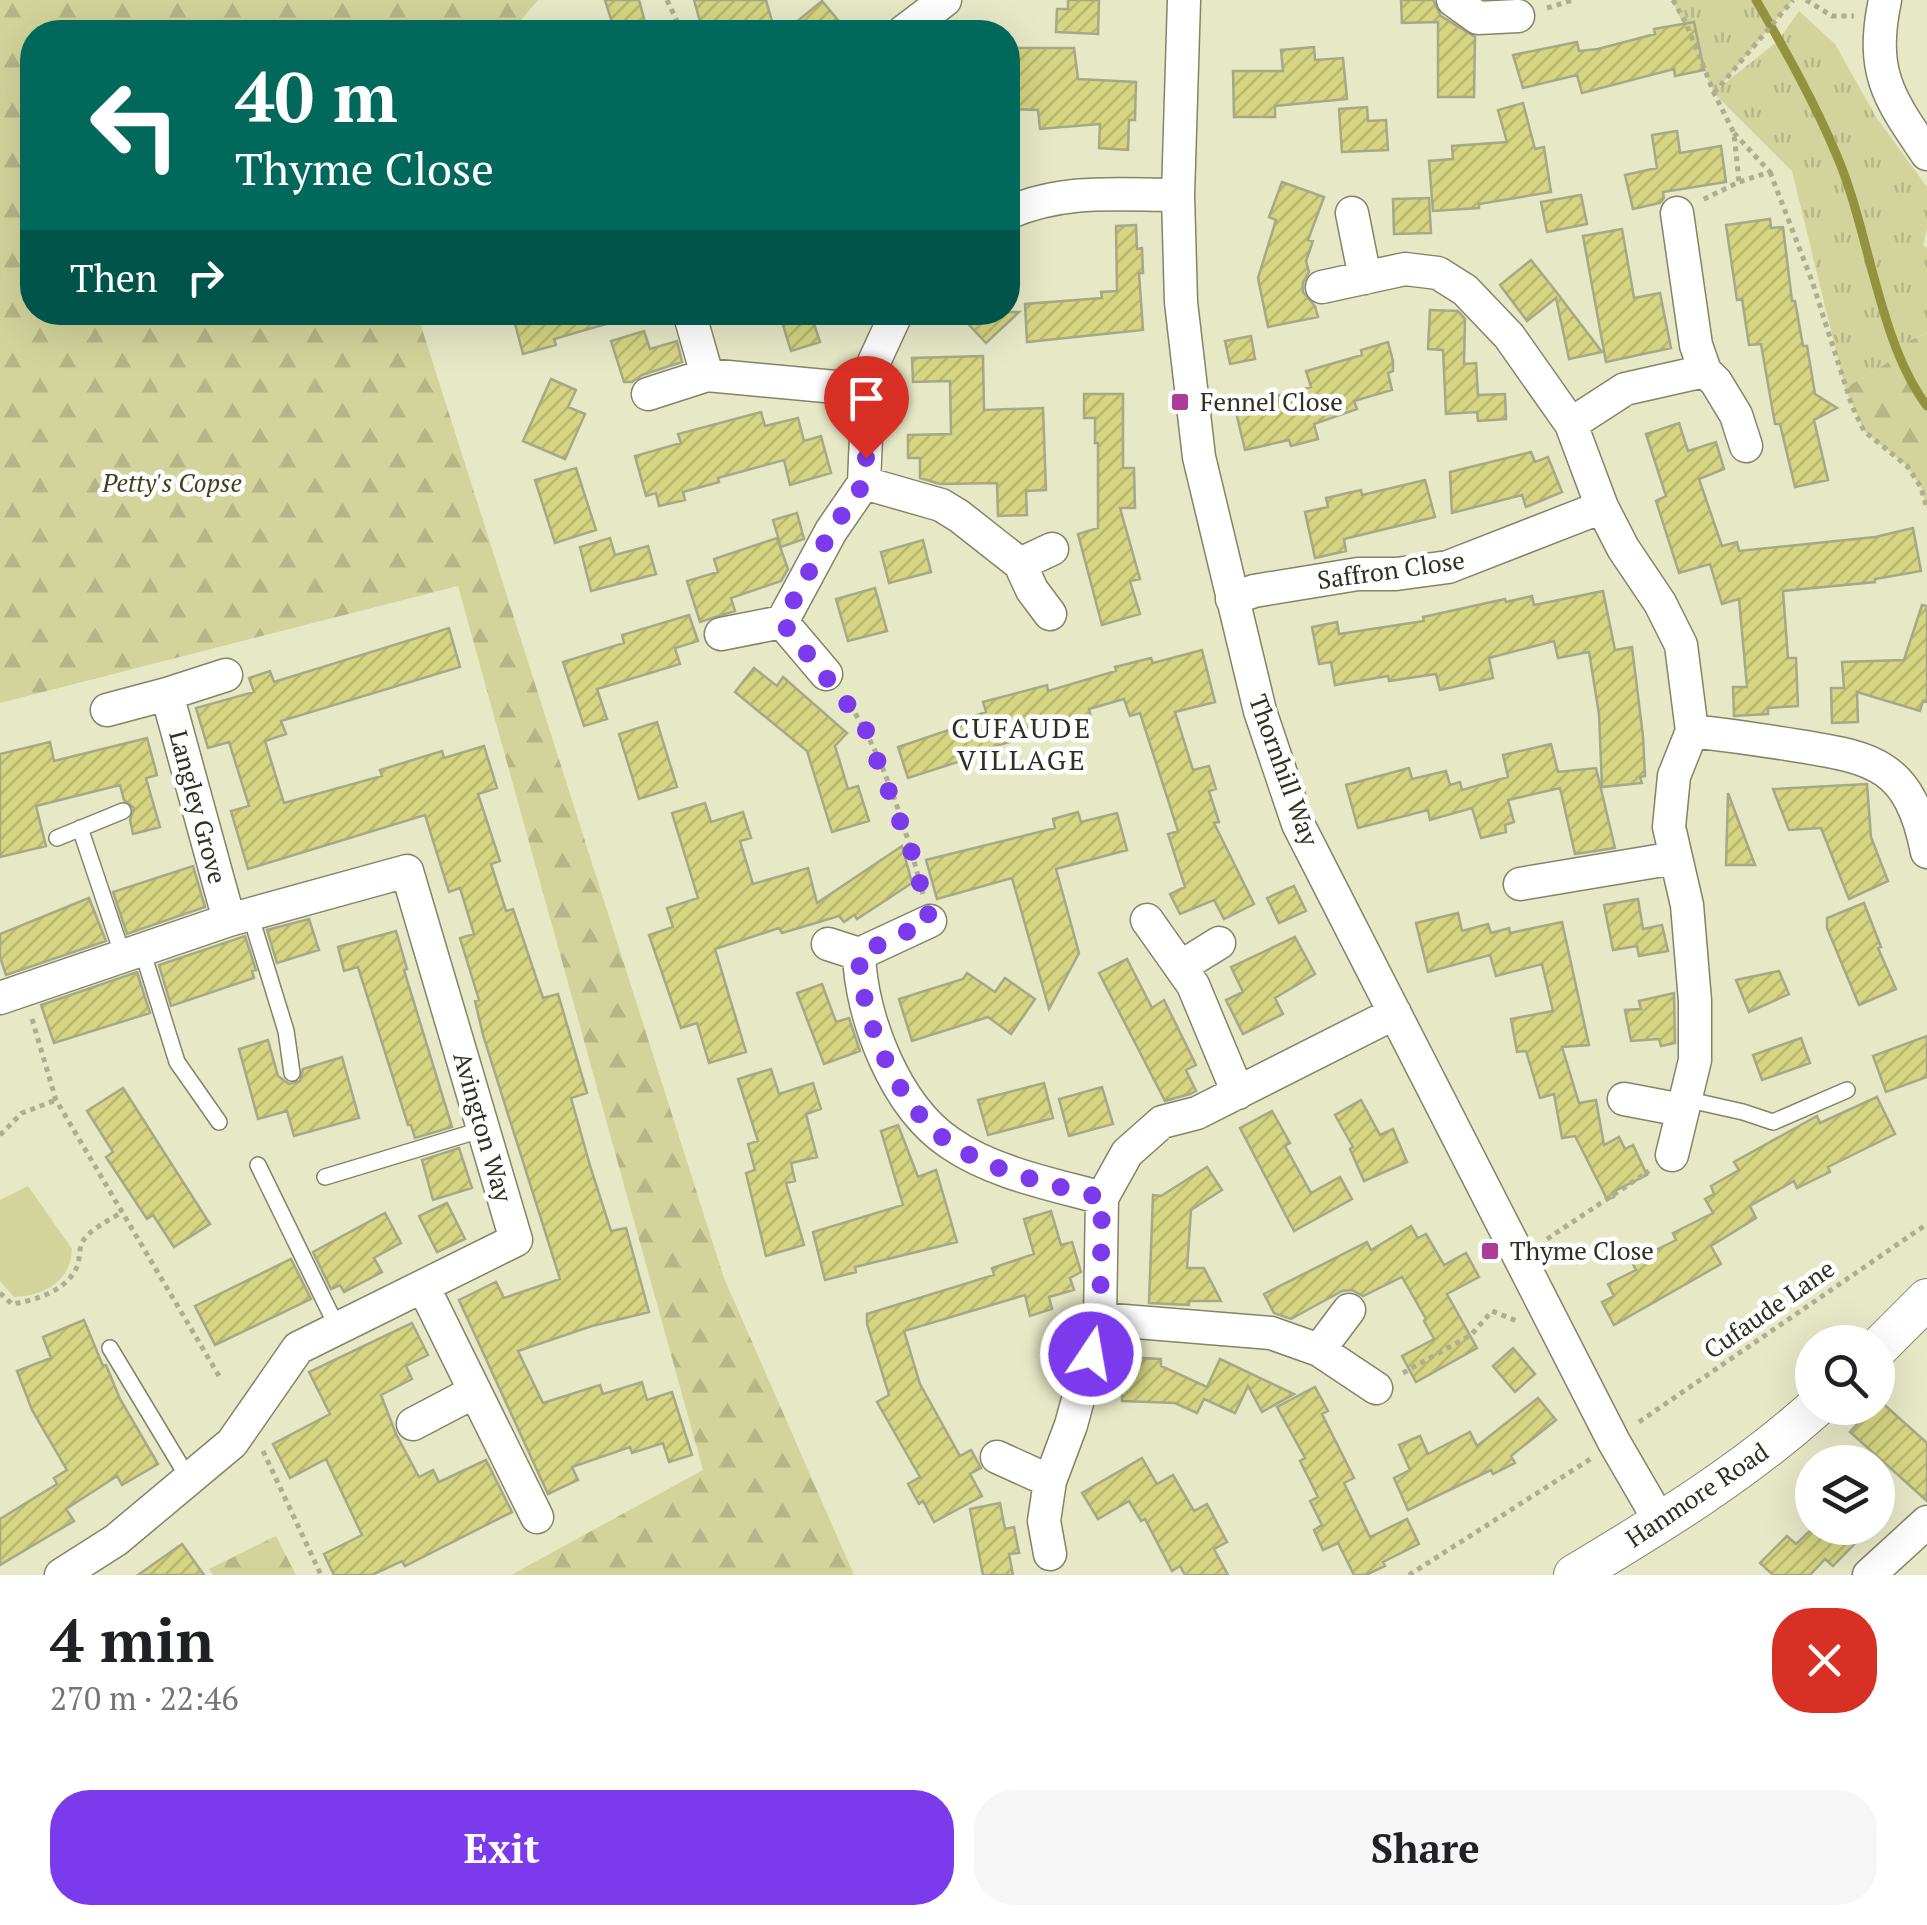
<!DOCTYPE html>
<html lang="en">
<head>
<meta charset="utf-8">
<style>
  body { margin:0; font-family:"PT Serif",serif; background:#f6f6f6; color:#202124; height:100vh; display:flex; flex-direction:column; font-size:38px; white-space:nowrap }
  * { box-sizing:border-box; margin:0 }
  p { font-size:32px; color:#757577 }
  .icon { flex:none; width:55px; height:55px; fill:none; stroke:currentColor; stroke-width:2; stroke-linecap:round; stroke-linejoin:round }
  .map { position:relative; height:1575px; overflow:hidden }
  .details { display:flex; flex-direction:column; background:#fff; flex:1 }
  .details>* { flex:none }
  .guide { position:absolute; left:20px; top:20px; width:1000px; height:305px; border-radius:40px; box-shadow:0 10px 40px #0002; background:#00695c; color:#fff; overflow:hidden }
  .fabs { position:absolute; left:1795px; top:1325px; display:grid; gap:20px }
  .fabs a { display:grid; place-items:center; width:100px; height:100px; border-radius:50%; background:#fff; box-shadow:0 10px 40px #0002; font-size:50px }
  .pin { position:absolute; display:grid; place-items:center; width:85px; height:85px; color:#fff; margin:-102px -42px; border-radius:50% 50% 50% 0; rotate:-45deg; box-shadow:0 0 10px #0007 }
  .pin .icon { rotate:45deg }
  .me { position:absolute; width:110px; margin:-55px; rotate:12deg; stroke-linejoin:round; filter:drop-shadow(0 0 8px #0008) }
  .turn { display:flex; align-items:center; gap:35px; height:210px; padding:0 50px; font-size:45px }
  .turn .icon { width:130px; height:130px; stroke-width:2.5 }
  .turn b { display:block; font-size:70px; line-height:85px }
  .then { display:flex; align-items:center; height:95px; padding:0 50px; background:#0003; gap:20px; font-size:38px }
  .round { display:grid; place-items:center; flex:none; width:105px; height:105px; border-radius:40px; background:#f6f6f6 }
  .summary { display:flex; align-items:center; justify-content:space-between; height:170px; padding:0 50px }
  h1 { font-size:60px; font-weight:700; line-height:75px }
  .cta { display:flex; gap:20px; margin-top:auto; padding:20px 50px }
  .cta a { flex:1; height:115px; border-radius:40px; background:#7c3aed; color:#fff; font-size:40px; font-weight:700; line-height:115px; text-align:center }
  .cta a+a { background:#f6f6f6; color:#202124 }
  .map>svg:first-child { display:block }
</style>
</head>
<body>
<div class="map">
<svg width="1927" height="1575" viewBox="0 0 1927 1575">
  <defs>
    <pattern id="grass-tufts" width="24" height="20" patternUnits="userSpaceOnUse" patternTransform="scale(2.5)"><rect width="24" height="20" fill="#d3d49b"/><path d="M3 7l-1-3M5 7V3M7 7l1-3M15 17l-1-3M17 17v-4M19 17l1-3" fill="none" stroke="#b5b685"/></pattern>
    <pattern id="forest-firs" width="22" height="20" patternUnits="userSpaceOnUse" patternTransform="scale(2.5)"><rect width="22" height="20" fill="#d3d49b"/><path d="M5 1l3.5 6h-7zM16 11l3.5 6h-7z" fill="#b5b685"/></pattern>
    <pattern id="building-hatch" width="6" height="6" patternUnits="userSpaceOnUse" patternTransform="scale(2.5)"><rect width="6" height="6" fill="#d5d582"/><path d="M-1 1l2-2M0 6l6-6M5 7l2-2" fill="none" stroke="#b7b770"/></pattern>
  </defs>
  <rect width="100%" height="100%" fill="#e7e8c6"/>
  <path fill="url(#grass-tufts)" d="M1672,0H1793L1719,88L1778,41L1799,11L1835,44L1876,117L1927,187V229L1923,245L1927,248V333L1898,346L1887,363L1845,388L1792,171L1714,93Z"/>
  <path fill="url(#forest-firs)" d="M0,0H538L511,32H32V312L417,313L724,1278L854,1575H511L703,1470L458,586L0,703Z
    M1927,333V509L1921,487L1907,466L1864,431L1845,388L1887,363L1898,346Z
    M276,1536L296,1575H213L209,1569Z"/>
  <path fill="#d3d49b" d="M28,1186L72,1249C71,1281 44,1296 14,1297L0,1281V1200Z"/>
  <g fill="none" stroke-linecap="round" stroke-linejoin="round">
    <path stroke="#93933f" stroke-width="9" d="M1756,0C1785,50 1815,103 1837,156C1869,230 1879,343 1927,406"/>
  </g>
  <path fill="url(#building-hatch)" stroke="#a7a888" stroke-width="2.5" d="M605,0H639L646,26L615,32Z
    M694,0H766L775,32H703Z
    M1068,0H1099L1098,34L1056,32L1057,9H1068Z
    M1401,0H1433L1441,16L1475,37L1474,97H1438V22L1402,23Z
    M822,1L848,32H784Z
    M1694,22L1704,70L1675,76L1674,69L1582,93L1577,75L1523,88L1513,55L1577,42L1579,51L1598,49L1655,34L1654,29Z
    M1314,47L1315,60L1343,58L1347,99L1275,106V117H1234L1233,71H1283L1281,50Z
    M1008,48H1074L1078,79L1136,82L1135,120H1129L1128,150L1099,148L1100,124L1040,129L1038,110L1008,109Z
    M1523,103L1535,149L1544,147L1551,192L1479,204V208L1433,211L1429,161L1453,159L1452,146L1507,142L1498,110Z
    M1367,107L1368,121L1386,120L1388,150L1342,152L1339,109Z
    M1677,131L1680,153L1721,146L1726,182L1663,192L1664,198L1660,203L1633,209L1625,175L1657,168L1652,135Z
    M1282,182L1324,197L1308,240L1313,241L1306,261L1309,272L1303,282V292L1315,306L1318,317L1268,327L1258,278L1276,220L1269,217Z
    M1581,195L1587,224L1547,232L1541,202Z
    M1429,198L1431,233L1394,234L1393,199Z
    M1770,219L1771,228L1783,227L1792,301H1795L1803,346H1807L1815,394L1837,408L1814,420L1828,480L1795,487L1780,424H1775L1761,344L1749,345L1742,299L1737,300L1726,225Z
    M1136,225L1137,249L1142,248L1143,273H1139L1143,330L1027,342L1025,304L1102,298L1101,292L1117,291L1116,226Z
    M1622,229L1634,298L1660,293L1671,348L1606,362L1583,236Z
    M1531,260L1554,289L1602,352L1569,359L1556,298L1527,321L1500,285Z
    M1430,310L1458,311L1465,319L1464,364L1476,363L1478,395L1505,394L1506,419L1478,421L1477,412L1446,414L1443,350L1428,349Z
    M512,312H622L623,319L554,339L556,345L523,354Z
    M779,312H810L820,342L791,351Z
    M957,312H1019L986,343Z
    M644,331L650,349L677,341L682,362L642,375L632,382H624L611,341Z
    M1251,336L1255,359L1230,364L1225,341Z
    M1388,342L1393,361V371L1388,373L1392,390L1354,401L1357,409L1314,424L1318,439L1291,446L1289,440L1245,450L1236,412L1278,403L1277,396L1311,387L1306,371L1362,355L1361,350Z
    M983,356L984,410L1043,408L1046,490L1026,491L1027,515L998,516L997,483L940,484L920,478V458H908V435L951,434L950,381L913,382L912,358Z
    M551,379L576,390L568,407L585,414L565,459L523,441Z
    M1084,394H1123V468H1134L1135,508H1120L1140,579L1130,581L1140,614L1102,625L1078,534L1098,528V443H1095V418H1084Z
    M761,412L765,426L798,418L804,441L821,436L831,473L790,485L784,460L718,478L719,482L683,492L685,500L659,506L656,493L646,496L635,456L681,443L678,434Z
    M1679,423L1688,451L1716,442L1724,469L1699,479L1722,546L1737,542L1739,551L1875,537L1913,528L1921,571L1875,579V582L1783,591L1788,658H1796L1798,706L1768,708V714L1734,716L1733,687H1747L1739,599L1722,604L1710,564L1679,573L1656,501L1666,496L1646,434Z
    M1531,452L1535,462L1548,457L1562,492L1526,507L1522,495L1452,513L1450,472Z
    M576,468L596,530L555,543L535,480Z
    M1425,480L1435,517L1344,539L1346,551L1315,558L1305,512L1328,507L1326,498L1361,490L1362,495Z
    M797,513L804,539L781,547L773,520Z
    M610,538L615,555L648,546L656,574L591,591L580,547Z
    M777,538L788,569L781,581L731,598L735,611L700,622L687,581L718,572L714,559Z
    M923,540L931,572L889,583L881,552Z
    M875,588L887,631L848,641L836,599Z
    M1603,591L1615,650L1632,647L1643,736L1645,776L1640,777L1642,783L1602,787L1599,714L1589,652L1558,658L1554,641L1489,658L1493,678L1440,690L1436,674L1389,681L1388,676L1335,685L1331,662L1319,664L1312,627L1337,622L1339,634L1424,621L1423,617L1505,599L1506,602L1532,596L1534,605Z
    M1922,605L1927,606V702L1923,701L1920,711L1857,692L1858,722L1832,723L1831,688H1844L1842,662L1904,660Z
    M689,615L698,641L675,648L680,664L597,689L607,719L584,726L563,662L624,643L622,635Z
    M449,628L460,667L281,721L286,734L265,741L284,803L382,776L380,770L442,751L444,758L484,746L497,788L478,794L500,861L491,864L506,911L513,909L543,998L558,994L587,1093L571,1098L591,1169L611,1231L626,1228L649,1312L592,1326L518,1351L543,1403L600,1385L603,1394L642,1382L647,1400L672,1392L692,1455L669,1462L663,1443L632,1453L630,1447L572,1467L578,1480L548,1494L459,1300L496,1282L504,1298L560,1279L483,1035L475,1001L479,1000L460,938L474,934L460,888L449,892L425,815L248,869L231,811L249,806L229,742L208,748L196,708L254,692L249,678L270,671L274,682Z
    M1202,650L1215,702L1175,712L1193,770L1209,766L1216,789L1209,791L1219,822L1214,823L1254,904L1224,919L1214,900L1180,914L1170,894L1185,887L1168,834L1178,831L1140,713L1130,716L1124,699L1089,709L1091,718L969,754L970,758L908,778L898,747L967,724L965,719L986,712L983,702L1047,685L1048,691L1116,671L1115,667L1151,658L1153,663Z
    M754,668L777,686L783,677L847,733L835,746L848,789L858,786L869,821L832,832L807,751L735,692Z
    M657,722L677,787L639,799L619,734Z
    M147,738L157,775L146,778L160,827L133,834L130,820L134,808L124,800L120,785L36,806L46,846L0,857V754L50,742L54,761Z
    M1551,744L1558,772L1596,768L1615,848L1575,854L1560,788L1508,800L1514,822L1505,825L1506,832L1481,838L1472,808L1430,820L1428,810L1358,828L1346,785L1409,768L1412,779L1446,771L1450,785L1460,782L1462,790L1508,777L1503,755Z
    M1867,784L1871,837L1888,881L1849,899L1821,828L1789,830L1773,789Z
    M1728,793L1755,865H1726Z
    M705,803L711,822L743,812L751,838L740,841L753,884L808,868L817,903L902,846L912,883L857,919L854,915L844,922L839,916L782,933L779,928L715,949L746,1052L709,1063L697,1023L681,1028L649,935L673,927L667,908L698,898L672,813Z
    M1078,812L1081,822L1117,813L1127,850L1056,869L1079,953L1049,1009L1012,878L937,899L926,860L1055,828L1053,819Z
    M193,866L205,907L127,934L113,892Z
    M1294,886L1306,911L1279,923L1267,898Z
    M89,898L106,941L6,975L0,957V934Z
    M1638,899L1643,929L1662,925L1668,951L1639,956L1637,946L1613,950L1604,905Z
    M1864,903L1881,947L1878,948L1896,989L1859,1005L1827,928V918Z
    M1458,913L1462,931L1488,924L1491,933L1509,928L1510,933L1562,922L1589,1045L1562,1047L1579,1103L1596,1100L1604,1145L1619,1137L1625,1149L1633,1145L1647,1175L1613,1192L1614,1197L1607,1199L1575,1136L1562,1138L1554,1094L1540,1098L1526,1051L1517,1052L1511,1019L1553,1011L1542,964L1496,976L1490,955L1428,972L1416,923Z
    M309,919L319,950L277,963L267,930Z
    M396,931L407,969L404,970L452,1127L415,1138L411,1125H408L358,967L344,971L338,947Z
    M245,936L256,970L252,971L254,978L171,1006L159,965Z
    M1295,937L1315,974L1275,998L1283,1014L1243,1034L1226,1000L1243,992L1231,967Z
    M1127,959L1152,1008L1164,1000L1196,1065L1186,1070L1196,1091L1190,1094L1165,1101L1099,973Z
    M1779,971L1789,994L1749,1012L1736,980Z
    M137,972L150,1013L54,1043L41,1005Z
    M967,973L995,992L1005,978L1035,999L1011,1034L988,1017L912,1041L899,999L963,979Z
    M822,984L836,1022L849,1018L860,1051L824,1064L797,993Z
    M1674,993L1675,1043L1661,1046L1659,1039L1631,1041L1625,1010L1641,1009L1639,1001Z
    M1927,1036V1077L1886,1092L1873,1056Z
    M1801,1038L1810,1063L1762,1080L1753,1055Z
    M268,1040L278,1076L289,1084L300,1081L303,1069L342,1057L359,1118L294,1136L287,1111L258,1119L239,1049Z
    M771,1069L779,1094L813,1083L821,1109L806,1114L817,1157L791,1163L795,1181L786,1183L804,1245L766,1256L746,1173L755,1170L748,1144L758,1141L738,1079Z
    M1044,1083L1053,1118L988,1135L978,1100Z
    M1102,1087L1113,1124L1069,1136L1059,1099Z
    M123,1088L210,1224L174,1247L153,1215L147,1219L106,1157L113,1152L87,1111Z
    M1877,1097L1895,1134L1828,1167L1830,1172L1797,1188L1794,1181L1750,1206L1756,1218L1711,1246L1721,1264L1614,1325L1602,1302L1614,1296L1608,1284L1636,1270L1632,1262L1676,1240L1673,1233L1713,1213L1705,1199L1714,1194L1711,1186L1739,1170L1734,1162L1817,1116L1820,1123Z
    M1361,1100L1380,1135L1393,1129L1407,1162L1364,1181L1350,1149L1353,1147L1335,1115Z
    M1272,1111L1290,1143L1285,1146L1311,1193L1340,1177L1352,1199L1294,1231L1240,1128Z
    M898,1125L918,1177L936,1170L957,1242L855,1267L856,1272L825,1280L813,1232L903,1205L881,1131Z
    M459,1148L472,1188L433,1200L422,1160Z
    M1207,1167L1222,1190L1191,1210L1187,1268H1204L1221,1301H1189V1305L1149,1303L1153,1195L1161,1196Z
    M447,1203L465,1239L437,1252L419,1216Z
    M1051,1211L1061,1245L1072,1242L1081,1272L1070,1278L1074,1290L1049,1297L1052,1309L1030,1316L1025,1295L904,1331L920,1384L960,1456L971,1450L981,1468L970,1474L982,1496L934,1522L923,1501L919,1504L908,1484L920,1477L877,1402L889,1395L867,1324V1314L994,1275L992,1268L1034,1254L1024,1219Z
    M385,1213L401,1243L374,1258L382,1272L344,1292L340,1285L331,1289L313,1252Z
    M1411,1226L1418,1238L1426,1234L1444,1265L1466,1253L1479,1277L1447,1294L1477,1348L1416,1382L1402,1356L1434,1339L1424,1321L1426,1319L1402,1277L1363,1296L1352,1290L1342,1291L1291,1319L1274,1313L1264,1294L1367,1242L1371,1250Z
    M291,1259L311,1299L215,1345L195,1306Z
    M84,1320L103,1366L106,1365L120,1399L158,1464L122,1485L117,1476L66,1509L74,1521L0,1565V1519L57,1484L54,1478L67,1470L32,1410L17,1371L51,1358L43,1337Z
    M412,1323L428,1355L406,1366L412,1379L381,1395L396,1434L419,1477L433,1470L439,1482L486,1460L512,1512L405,1566L402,1561L372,1575H334L324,1554L362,1535L326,1459L290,1478L273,1444L330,1414L309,1372Z
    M1513,1348L1535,1374L1515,1392L1493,1366Z
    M1123,1357L1161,1359V1366L1207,1387L1220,1359L1294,1394L1262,1412L1248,1386L1235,1413L1204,1399L1197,1413L1175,1403L1122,1401Z
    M1315,1387L1328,1411L1322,1414L1354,1478L1344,1483L1370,1537L1407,1519L1419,1544L1383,1562L1385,1566L1366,1575H1354L1338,1543L1323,1550L1314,1530L1322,1525L1310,1501L1318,1497L1300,1461L1305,1458L1277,1407Z
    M1538,1398L1556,1420L1511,1456L1515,1463L1493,1474L1491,1470L1408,1510L1394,1478L1410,1470L1399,1445L1420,1436L1428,1454L1470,1432L1477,1446Z
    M1879,1400L1927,1443V1501L1850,1432L1872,1408H1878Z
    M1142,1458L1157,1484L1173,1475L1194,1511L1207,1504L1227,1542L1214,1549L1228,1575H1185L1180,1566L1172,1571L1145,1519L1141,1521L1129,1501L1098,1519L1082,1493Z
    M1000,1503L1005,1529L1014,1527L1019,1553L1009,1554L1013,1575H983L970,1509Z
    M1813,1528H1870L1833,1566L1825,1559L1810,1575H1773L1760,1563L1787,1536L1796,1544Z
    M182,1544L204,1575H138Z"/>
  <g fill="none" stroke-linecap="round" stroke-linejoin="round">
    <g stroke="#848466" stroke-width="18">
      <path id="service" d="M80,828L123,956
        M57,838L123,811
        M250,914L286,1031L292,1073
        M142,950L177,1062L219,1122
        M1685,1099L1743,1112L1773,1122L1847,1090
        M258,1165L338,1329
        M325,1177L484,1129
        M110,1348L190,1481"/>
    </g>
    <g stroke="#848466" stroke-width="35">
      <path id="minor" d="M1184,0L1178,195L1181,302L1199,457L1260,711L1298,824L1614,1442L1661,1523
        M1453,0L1478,18L1518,16
        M1885,0C1870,72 1888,97 1927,154
        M903,32L945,0
        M1008,213C1064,188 1118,195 1178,195
        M1352,213L1365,278
        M1677,213L1696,345L1705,371L1716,382L1736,415L1746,446
        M1322,287L1405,269L1438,273L1465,290L1509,336L1571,424L1602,507L1623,548L1660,603L1681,645L1692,731L1674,776L1669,827L1687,905L1695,1001V1060L1672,1155
        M689,312L707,375
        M648,394L707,375L868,390
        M1571,424L1625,389L1705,371
        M864,483L941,505L959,516L1020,564L1032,590L1050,614
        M1020,564L1052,549
        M1232,599L1254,591L1358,574H1396L1448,567L1602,507
        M782,622L831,531L864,483L868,390L874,362L897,312
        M721,634L782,622L826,674
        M167,694L226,675
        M107,710L167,694L229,920
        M1692,731C1727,735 1763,740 1799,746C1876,758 1910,766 1927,852
        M1520,884L1675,858
        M1147,920L1193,985L1238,1093
        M828,944L859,954L930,921
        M859,954C861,1017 895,1106 950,1143C993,1173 1052,1184 1102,1198
        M1182,966L1219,943
        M0,998L229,920L407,871L516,1240L298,1348L232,1443L116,1540L61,1575
        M1624,1099L1682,1110
        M424,1288L537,1517
        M1100,1319L1271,1333L1319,1350L1376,1388
        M1319,1350L1349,1310
        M413,1424L474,1392
        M997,1457L1050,1481
        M1050,1554L1044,1521L1050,1481L1071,1425L1100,1319L1102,1198L1127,1153L1162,1122L1197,1113L1395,1013
        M1869,1575L1927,1522"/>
    </g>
    <g stroke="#848466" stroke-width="42">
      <path id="tertiary" d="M1878,1348L1927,1299
        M1574,1575C1659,1524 1741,1474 1815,1408"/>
    </g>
    <path stroke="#adae92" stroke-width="5" stroke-dasharray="5 5" stroke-linecap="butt" d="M667,0L682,32
      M1673,0L1686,23L1714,93L1734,133L1739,182L1702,200
      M1806,0L1832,16H1854
      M1547,8L1573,0
      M1714,93L1793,0
      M1734,133L1770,172L1739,182
      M1770,172L1812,281L1852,406L1864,431L1907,466L1921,487L1927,509
      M844,697C883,750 906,830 923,894
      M32,1019L56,1100L219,1376
      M0,1135L22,1113L56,1100
      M1547,1239L1649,1171
      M0,1293L12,1304C37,1300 69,1290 78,1264C80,1256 79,1248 83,1241C90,1229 110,1220 122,1212
      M1403,1373L1471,1335L1492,1311L1517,1321
      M1639,1422L1927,1224
      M263,1451L321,1575
      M1409,1575L1592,1458"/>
    <use href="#service" stroke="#fff" stroke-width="15"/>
    <use href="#minor" stroke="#fff" stroke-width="32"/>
    <use href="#tertiary" stroke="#fff" stroke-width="40"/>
  </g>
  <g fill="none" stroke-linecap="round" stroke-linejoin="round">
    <path stroke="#7c3aed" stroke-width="18" stroke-dasharray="0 32.4" d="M866,458L864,483L831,531L782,622L864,725L912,853L930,921L859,954C860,1016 896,1106 950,1143C993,1173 1052,1184 1102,1198L1100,1319L1091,1354"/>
  </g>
  <g fill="#ad3c98" stroke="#fff" stroke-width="4">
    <rect x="1170" y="392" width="20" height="20" rx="5"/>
    <rect x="1480" y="1241" width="20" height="20" rx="5"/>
  </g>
  <g text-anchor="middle" stroke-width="9" stroke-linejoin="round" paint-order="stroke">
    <g font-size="25" fill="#2f2f22" stroke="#fff" text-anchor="start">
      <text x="1200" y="411">Fennel Close</text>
      <text x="1510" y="1260">Thyme Close</text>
    </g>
    <g font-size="25" font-style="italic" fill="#41411d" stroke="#fff">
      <text x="172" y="492">Petty's Copse</text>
    </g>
    <g font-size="25" fill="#2f2f22" stroke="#fff">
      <text transform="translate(1391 570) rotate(-8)" y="9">Saffron Close</text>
      <text transform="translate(1284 770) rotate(70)" y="9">Thornhill Way</text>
      <text transform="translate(198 807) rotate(75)" y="9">Langley Grove</text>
      <text transform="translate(483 1127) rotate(74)" y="9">Avington Way</text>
      <text transform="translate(1769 1309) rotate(-35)" y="9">Cufaude Lane</text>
      <text transform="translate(1697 1495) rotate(-34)" y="9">Hanmore Road</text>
    </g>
    <g font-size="28" letter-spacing="2.5" fill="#2f2f22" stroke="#fff">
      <text x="1022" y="738">CUFAUDE<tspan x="1022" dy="32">VILLAGE</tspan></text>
    </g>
  </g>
</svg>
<div class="fabs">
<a><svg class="icon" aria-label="search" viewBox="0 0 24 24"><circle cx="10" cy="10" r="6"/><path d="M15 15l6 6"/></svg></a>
<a><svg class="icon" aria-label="layers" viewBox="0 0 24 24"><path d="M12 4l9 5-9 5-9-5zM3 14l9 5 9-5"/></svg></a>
</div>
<div class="pin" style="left:866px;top:458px;background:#d93025"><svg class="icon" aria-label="arrive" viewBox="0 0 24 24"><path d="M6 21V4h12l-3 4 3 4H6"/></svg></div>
<svg class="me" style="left:1091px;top:1354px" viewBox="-20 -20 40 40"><circle r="17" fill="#7c3aed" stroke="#fff" stroke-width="3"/><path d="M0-11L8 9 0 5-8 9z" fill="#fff"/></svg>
<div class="guide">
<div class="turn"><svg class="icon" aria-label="left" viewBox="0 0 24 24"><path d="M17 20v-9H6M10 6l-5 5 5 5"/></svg><div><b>40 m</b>Thyme Close</div></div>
<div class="then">Then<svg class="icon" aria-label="right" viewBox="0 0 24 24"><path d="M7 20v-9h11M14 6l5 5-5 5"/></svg></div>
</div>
</div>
<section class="details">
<div class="summary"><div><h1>4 min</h1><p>270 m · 22:46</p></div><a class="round" style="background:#d93025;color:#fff"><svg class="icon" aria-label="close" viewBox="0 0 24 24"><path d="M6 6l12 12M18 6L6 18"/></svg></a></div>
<div class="cta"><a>Exit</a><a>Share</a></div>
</section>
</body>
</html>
